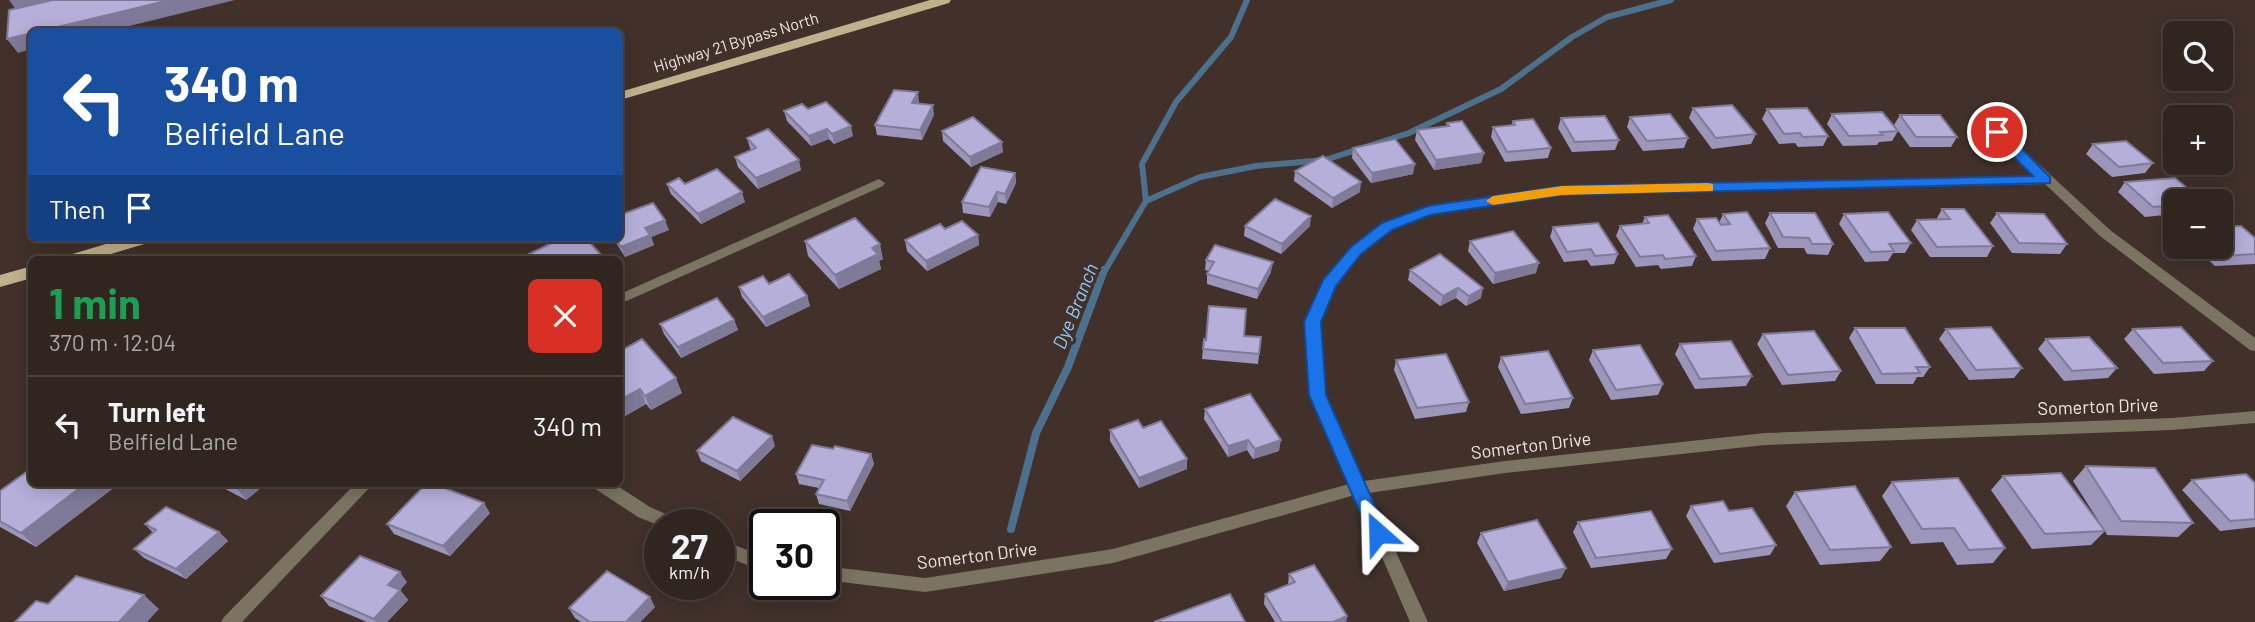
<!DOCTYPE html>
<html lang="en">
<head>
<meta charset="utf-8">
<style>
  body { margin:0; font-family:Barlow,sans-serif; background:#392d29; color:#f1f3f6; height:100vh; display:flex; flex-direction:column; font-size:26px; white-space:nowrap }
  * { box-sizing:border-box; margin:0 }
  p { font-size:23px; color:#a8a5a5 }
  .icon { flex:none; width:38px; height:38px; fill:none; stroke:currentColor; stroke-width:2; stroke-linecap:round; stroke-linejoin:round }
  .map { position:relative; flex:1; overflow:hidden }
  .details { position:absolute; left:28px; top:256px; width:595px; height:231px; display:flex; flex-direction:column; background:#312520; border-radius:10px; box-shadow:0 4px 18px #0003,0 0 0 2px #4c423e }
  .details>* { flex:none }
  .guide { position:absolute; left:28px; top:28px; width:595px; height:214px; border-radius:10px; box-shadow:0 4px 18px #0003,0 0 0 2px #4c423e; background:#1a4fa0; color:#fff; overflow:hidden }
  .buttons { position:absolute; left:2163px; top:21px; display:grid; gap:14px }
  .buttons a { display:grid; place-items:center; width:70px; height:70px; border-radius:10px; background:#312520; box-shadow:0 4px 18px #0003,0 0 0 2px #4c423e; font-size:35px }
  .speed { position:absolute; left:644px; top:509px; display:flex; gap:14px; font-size:35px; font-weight:700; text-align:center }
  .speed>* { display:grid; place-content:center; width:91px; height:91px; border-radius:50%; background:#312520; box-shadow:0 4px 18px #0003,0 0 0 2px #4c423e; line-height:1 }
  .speed small { font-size:18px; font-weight:400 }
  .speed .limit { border:4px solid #111; border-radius:10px; background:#fff; color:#111 }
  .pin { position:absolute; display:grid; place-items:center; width:60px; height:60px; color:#fff; margin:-30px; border:4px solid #fff; border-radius:50%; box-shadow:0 2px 7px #0007 }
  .me { position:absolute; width:77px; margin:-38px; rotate:335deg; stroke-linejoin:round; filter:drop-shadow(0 0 5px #0008) }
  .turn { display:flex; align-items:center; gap:24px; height:147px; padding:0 21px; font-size:32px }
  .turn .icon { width:91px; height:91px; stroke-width:2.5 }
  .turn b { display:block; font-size:49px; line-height:60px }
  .then { display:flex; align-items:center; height:66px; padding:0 21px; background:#0003; gap:14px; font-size:26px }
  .round { display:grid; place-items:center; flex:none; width:74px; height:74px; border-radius:10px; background:#392d29 }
  .overview { display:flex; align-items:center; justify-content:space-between; height:119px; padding:0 21px }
  h1 { font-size:42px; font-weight:700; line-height:52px; color:#1e9e55 }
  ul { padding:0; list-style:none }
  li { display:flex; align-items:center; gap:21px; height:98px; padding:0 21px; border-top:2px solid #4c423e }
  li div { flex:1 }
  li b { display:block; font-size:26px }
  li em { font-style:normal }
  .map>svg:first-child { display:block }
</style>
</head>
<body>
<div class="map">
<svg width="2255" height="622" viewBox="0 0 2255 622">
  <rect width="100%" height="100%" fill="#41312a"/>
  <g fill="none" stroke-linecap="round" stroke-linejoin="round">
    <path stroke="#4d708d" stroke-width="6" d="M1146,201L1200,177L1256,166L1325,160L1409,133L1501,89L1572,37L1607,17L1671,0
      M1104,272L1146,201L1142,164L1176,102L1231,37L1247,0"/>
    <path stroke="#4d708d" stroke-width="8" d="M1011,529L1036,433L1068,367L1104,270"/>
    <path fill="#7b7462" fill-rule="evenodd" d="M1997,128L2001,129L2110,230L2255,338V351L2250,350L2100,236L2045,184L1562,195L1430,214L1392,229L1361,254L1335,286L1320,322L1325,395L1364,481L1505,461L1765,433L2172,418L2255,411V423L2172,430L1765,445L1505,473L1369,493L1428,622H1410L1355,495L1113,563L925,592L824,580V566L925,578L1113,549L1349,484L1311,395L1306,322L1324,281L1351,248L1382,223L1428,206L1562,187L2037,176L1993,135L1991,132L1993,129Z
      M879,179L885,183L883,186L620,304V294Z
      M356,483H374L242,622H221L224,617Z
      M592,483H613L650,507L679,520L681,525L660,526L638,517L594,488Z
      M719,539L765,557V572L719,554Z"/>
    <path fill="#c0b18d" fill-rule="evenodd" d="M930,0H951L949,3L620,100V92Z
      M126,238H153L151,242L94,259H67L69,255Z
      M32,266V278L0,287V275Z"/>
  </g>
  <path fill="#9c96bb" d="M919,102L918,104L934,115L922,140L877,135L875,125Z
    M1693,108L1756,134L1751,144L1712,149L1689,118Z
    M808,109L853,136L834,144L829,139L811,146L787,121L784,111Z
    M1767,109L1828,136L1823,146L1798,147L1795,143L1779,144L1762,119Z
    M1832,114L1898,131L1892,141L1879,142L1877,145L1843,146L1827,124Z
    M1900,115L1957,137L1951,147H1910L1894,125Z
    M1630,117L1688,138L1684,148L1643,151L1627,127Z
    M1561,118L1619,140L1615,150L1572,152L1558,128Z
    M1513,121L1551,148L1548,158L1505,162L1491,137L1493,127L1511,126Z
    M1447,123L1484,153L1481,163L1434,170L1415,140L1417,130L1446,126Z
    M942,131L1003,152L971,167L943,141Z
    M747,138L801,170L758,189L738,167L735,157L751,150L750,148Z
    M2093,144L2153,163L2145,173L2112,177L2086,154Z
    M1353,148L1413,174L1371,183L1352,158Z
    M1295,171L1360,192L1332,208L1294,181Z
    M1015,173L1016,183L1006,204L998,202L990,217L963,213L962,202Z
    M2125,182L2193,193L2188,199L2175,201V214L2145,217L2118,192Z
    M667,184H685L745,202L701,224L671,194Z
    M1942,209L1993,246L1987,257H1930L1911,230L1917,220H1936Z
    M1770,213L1833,244L1828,255L1807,254L1804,248H1778L1765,223Z
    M1997,213L2067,244L2060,254L2012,253L1990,223Z
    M1723,214L1770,248L1765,259L1712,261L1693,229L1697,219L1719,223Z
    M1844,214L1911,243L1905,253H1893L1888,261L1865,262L1839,224Z
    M1645,217L1696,256L1692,266L1661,269L1658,265L1636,267L1616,236L1620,226L1642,224Z
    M1245,226H1310L1281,254L1244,236Z
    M1553,227L1618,254L1614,264L1591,266L1587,260L1564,262L1550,237Z
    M945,229L978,235L979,245L927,271L907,251L905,240Z
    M669,230L651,237L654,245L625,257L613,238H620Z
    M2255,238V264L2215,266L2194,247H2221Z
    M805,241L883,259L879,261L881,269L839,289L808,256Z
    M1470,241L1536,273L1493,284L1468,251Z
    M1440,254L1481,298L1466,306L1456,298L1440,306L1408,280L1410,270Z
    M1206,260L1271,272L1257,299L1207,284V274L1209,271L1205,270Z
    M769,284L807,296L810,306L766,327L742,297L739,287Z
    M734,320L738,330L681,358L664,334L660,324Z
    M1855,328L1930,367L1923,377H1917L1913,384H1876L1849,338Z
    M1946,329L2022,368L2014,378L1969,380L1939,339Z
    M2133,329L2213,361L2204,371L2154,374L2124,339Z
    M1763,334L1841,371L1835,381L1782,385L1757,344Z
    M1244,336L1261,337L1258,364L1202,359L1204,339Z
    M2046,339L2117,368L2108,378L2064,381L2038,349Z
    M1680,344L1752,376L1746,386L1695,389L1675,354Z
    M1593,350L1663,384L1658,395L1611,400L1589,360Z
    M620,351L682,393L651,410L646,404L625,416L620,409Z
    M1501,357L1573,398L1569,408L1521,414L1498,367Z
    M1396,360L1469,402L1466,412L1415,419L1394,370Z
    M1205,409L1279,451L1253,459L1247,450L1228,457L1204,419Z
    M1143,428L1187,459V469L1139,488L1110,441V430Z
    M775,446L740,481L701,461L697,451Z
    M833,449L871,454L874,464L850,511L819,504L816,494L819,488L799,484L796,474Z
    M2086,466L2193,523L2178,537L2107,535L2105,531L2091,545L2032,549L1991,490L2003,476L2103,528L2073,481Z
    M2192,480L2255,483V527L2220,531L2182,490Z
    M1892,482L2005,548L1993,563L1957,565L1943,542L1911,544L1882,496Z
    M32,483H113L116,486L36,547L0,527V491Z
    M214,483H267L246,500Z
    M1795,492L1891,547L1880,561L1820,565L1786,506Z
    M1691,506L1729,511L1776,545L1770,555L1714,563L1686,516Z
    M490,513L450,556L394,534L387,524Z
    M1578,522L1672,549L1666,559L1591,568L1573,532Z
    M145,524L219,532L228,541L186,579L144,558L134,549L153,533Z
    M1481,533L1566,568L1561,578L1504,591L1477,543Z
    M1289,574L1347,616L1346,622H1275L1264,604L1265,594L1288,585Z
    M407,582L400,590L408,600L387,622H367L329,606L321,596Z
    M655,607L640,622H581L575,618L569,608Z"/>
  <path fill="#7f7a98" d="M9,0H76L19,14Z
    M170,0H235L105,32H37Z
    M32,33V49L18,53L7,39Z
    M918,92L919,102L913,113L912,103Z
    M933,105L934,115L922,140L920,130Z
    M851,126L853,136L834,144L832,134Z
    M827,129L829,139L811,146L809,136Z
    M1002,142L1003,152L971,167L970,157Z
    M1484,153L1481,163L1434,170L1436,160Z
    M799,160L801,170L758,189L756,178Z
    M1415,164L1413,174L1371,183L1372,173Z
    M1015,173L1016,183L1006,204L1005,194Z
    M1361,182L1360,192L1332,208L1333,198Z
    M742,192L745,202L701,224L698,214Z
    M997,192L998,202L990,217L989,207Z
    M1311,216L1310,226L1281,254L1282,244Z
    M665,220L669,230L651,237L654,245L625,257L621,247L645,228Z
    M978,235L979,245L927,271L926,261Z
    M880,244L883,259L879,261L881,269L839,289L835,275L872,248Z
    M1273,262L1271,272L1257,299L1258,289Z
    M1539,263L1536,273L1493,284L1495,273Z
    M1458,288L1456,298L1440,306L1443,296Z
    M1483,288L1481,298L1466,306L1469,296Z
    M807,296L810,306L766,327L763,317Z
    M734,320L738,330L681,358L678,347Z
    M676,378L682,393L651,410L645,396Z
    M640,389L646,404L625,416L620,404V400Z
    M772,436L775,446L740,481L737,471Z
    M1248,440L1247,450L1228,457V446Z
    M1281,440L1279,451L1253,459L1255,449Z
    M871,454L874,464L850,511L847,501Z
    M1187,459V469L1139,488V478Z
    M86,483H113L116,486L36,547L21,533Z
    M237,483H267L246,500L234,485Z
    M484,503L490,513L450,556L443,546Z
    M219,532L228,541L186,579L176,569Z
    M1566,568L1561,578L1504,591L1508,582Z
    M400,572L407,582L395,595L388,585Z
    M400,590L408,600L387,622H376L374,619Z
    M144,595L159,609L147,622H119Z
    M650,597L655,607L640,622H626Z
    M1347,616L1346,622H1333Z"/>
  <path fill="#b5afd9" stroke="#7f7a98" stroke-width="2" d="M53,0H170L37,32H32V33L7,39L9,10Z
    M894,90L918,92L912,103L933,105L920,130L875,125Z
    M826,102L851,126L832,134L827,129L809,136L784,111L802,104L808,109Z
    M1732,105L1756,134L1716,138L1693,108Z
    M1807,108L1828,136L1803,137L1800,133L1784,134L1767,109Z
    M1882,112L1898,131L1880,132L1883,135L1849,136L1832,114Z
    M1670,114L1688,138L1647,141L1630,117Z
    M1900,115H1940L1957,137H1916Z
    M1605,116L1619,140L1575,142L1561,118Z
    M973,117L1002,142L970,157L942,131Z
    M1533,119L1551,148L1507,152L1493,127L1515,125L1513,121Z
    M1462,121L1484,153L1436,160L1417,130L1449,126L1447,123Z
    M768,129L799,160L756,178L735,157L756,148L747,138Z
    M1395,139L1415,164L1372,173L1353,148Z
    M2126,141L2153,163L2119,167L2093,144Z
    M1323,156L1361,182L1333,198L1295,171Z
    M981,167L1015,173L1005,194L997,192L989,207L962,202Z
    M717,169L742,192L698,214L667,184L679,178L685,184Z
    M2175,178L2193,193L2182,194L2191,201H2175V205L2153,207L2125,182Z
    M1275,199L1311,216L1282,244L1245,226Z
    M653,203L665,220L645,228L650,235L621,247L615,238H620V215Z
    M1942,209H1964L1993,246L1937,247L1917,220L1950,219Z
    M1747,212L1770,248L1716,251L1697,219L1716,218L1721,225L1730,224L1723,214Z
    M1888,212L1911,243L1889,244L1894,251L1871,252L1844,214Z
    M1770,213H1815L1833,244H1812L1809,238L1783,237Z
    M1997,213L2044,214L2067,244L2019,243Z
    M1668,215L1696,256L1665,259L1663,255L1640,257L1620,226L1649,223L1645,217Z
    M855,218L880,244L872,248L878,254L835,275L805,241Z
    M962,221L978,235L926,261L905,240L940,224L945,229Z
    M1598,223L1618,254L1595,256L1591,249L1567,252L1553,227Z
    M2241,226L2255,238V254L2224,256L2214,247H2221V227Z
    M1513,231L1539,263L1495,273L1470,241Z
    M550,238H586L601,255L592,259H534L529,254L554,242Z
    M1215,245L1273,262L1258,289L1207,274L1214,262L1206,260Z
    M1440,254L1483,288L1469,296L1458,288L1443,296L1410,270Z
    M789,274L807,296L763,317L739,287L763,276L769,284Z
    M717,298L734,320L678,347L660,324Z
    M1209,306L1246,309L1244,336L1261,337L1259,354L1203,349L1204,339L1206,340Z
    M1991,327L2022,368L1976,370L1946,329Z
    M2181,327L2213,361L2163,363L2133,329Z
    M1855,328H1905L1930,367H1916L1920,373L1882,374Z
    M1814,331L1841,371L1788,375L1763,334Z
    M2089,337L2117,368L2072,371L2046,339Z
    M642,339L676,378L645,396L640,389L620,400V351Z
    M1731,341L1752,376L1700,379L1680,344Z
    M1640,345L1663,384L1616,390L1593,350Z
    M1548,351L1573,398L1525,404L1501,357Z
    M1446,354L1469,402L1417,408L1396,360Z
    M1250,394L1281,440L1255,449L1248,440L1228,446L1205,409Z
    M733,417L772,436L737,471L697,451Z
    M1138,420L1143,428L1161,421L1187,459L1139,478L1110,430Z
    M812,445L833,449L835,446L871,454L847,501L816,494L824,480L796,474Z
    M2086,466L2155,468L2193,523L2121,521Z
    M29,470L32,471V483H86L21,533L0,521V491Z
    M2061,473L2105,531L2045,534L2003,476Z
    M2246,474L2255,483V519L2230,521L2192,480Z
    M1958,478L2005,548L1969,550L1954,528L1922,529L1892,482Z
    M427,483H431L484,503L443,546L387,524Z
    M1855,486L1891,547L1830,550L1795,492Z
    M1723,501L1729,511L1752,508L1776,545L1720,554L1691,506Z
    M166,507L219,532L176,569L134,549L156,530L145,524Z
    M1651,511L1672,549L1596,558L1578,522Z
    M1537,520L1566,568L1508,582L1481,533Z
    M360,556L400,572L388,585L400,590L374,619L321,596Z
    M1314,565L1347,616L1333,622H1282L1265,594L1295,582L1289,574Z
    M607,571L650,597L626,622H590L569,608Z
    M76,576L144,595L119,622H15L36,601L48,604Z
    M1230,594L1245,622H1154Z"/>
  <path fill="#1a73e8" stroke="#114b97" stroke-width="2" d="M1997,128L2002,129L2050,177V183L1562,195L1430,215L1392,230L1361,254L1336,286L1321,322L1326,395L1387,533L1384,538L1378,541L1371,538L1309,395L1304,322L1323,280L1351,247L1382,223L1428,206L1562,186L2033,176L1992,135V129Z"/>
  <path fill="#f59e0b" d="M1708,183L1713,184V191L1562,195L1493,205L1486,201L1493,196L1562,186Z"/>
  <g text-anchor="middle" stroke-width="7" stroke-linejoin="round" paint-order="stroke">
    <g font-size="16" fill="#f0e5e0" stroke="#41312a">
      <text transform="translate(736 42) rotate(-17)" y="6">Highway 21 Bypass North</text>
    </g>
    <g font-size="18" fill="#f0e5e0" stroke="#41312a">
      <text transform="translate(2098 407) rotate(-2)" y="6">Somerton Drive</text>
      <text transform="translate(1531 446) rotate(-7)" y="6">Somerton Drive</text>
      <text transform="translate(977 556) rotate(-7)" y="6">Somerton Drive</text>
    </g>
    <g font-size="19" font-style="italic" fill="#91ccfb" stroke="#41312a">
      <text transform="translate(1075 306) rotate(-68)" y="7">Dye Branch</text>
    </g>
  </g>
</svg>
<div class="buttons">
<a><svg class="icon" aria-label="search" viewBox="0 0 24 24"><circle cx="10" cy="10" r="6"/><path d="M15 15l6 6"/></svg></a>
<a>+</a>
<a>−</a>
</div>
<div class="speed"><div>27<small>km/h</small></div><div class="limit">30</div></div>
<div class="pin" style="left:1997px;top:132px;background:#d93025"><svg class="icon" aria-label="arrive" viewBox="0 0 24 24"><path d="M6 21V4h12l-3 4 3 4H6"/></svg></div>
<svg class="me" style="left:1378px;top:533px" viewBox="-20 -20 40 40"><path d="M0-17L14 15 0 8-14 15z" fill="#1a73e8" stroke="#fff" stroke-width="4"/></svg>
<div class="guide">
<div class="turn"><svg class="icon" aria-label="left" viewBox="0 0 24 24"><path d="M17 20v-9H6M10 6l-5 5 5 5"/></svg><div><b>340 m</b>Belfield Lane</div></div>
<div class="then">Then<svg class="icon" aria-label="arrive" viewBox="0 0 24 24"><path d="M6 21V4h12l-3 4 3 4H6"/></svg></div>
</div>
<section class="details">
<div class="overview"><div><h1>1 min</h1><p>370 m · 12:04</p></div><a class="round" style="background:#d93025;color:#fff"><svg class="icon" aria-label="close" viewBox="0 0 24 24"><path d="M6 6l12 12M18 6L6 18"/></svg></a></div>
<ul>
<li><svg class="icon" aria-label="left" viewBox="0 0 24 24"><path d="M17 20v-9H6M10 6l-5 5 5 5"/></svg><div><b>Turn left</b><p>Belfield Lane</p></div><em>340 m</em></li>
</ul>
</section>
</div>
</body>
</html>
